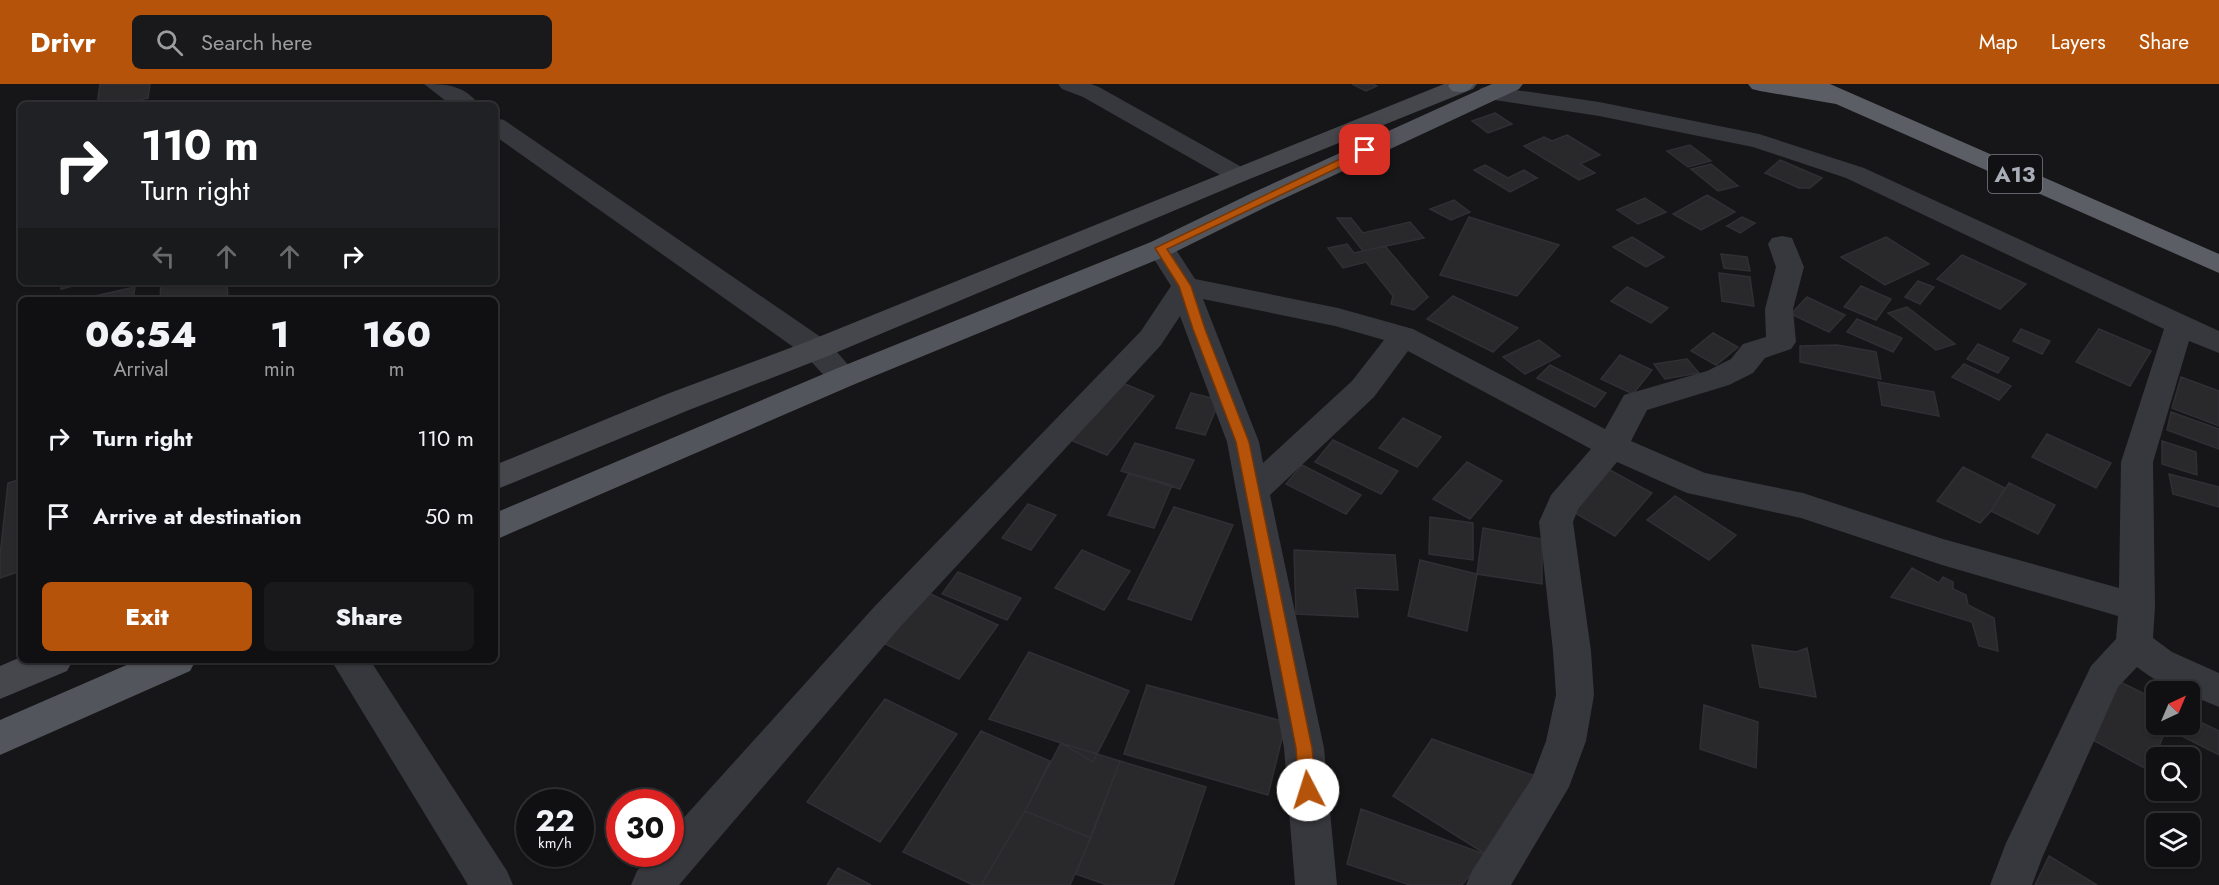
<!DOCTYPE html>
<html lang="en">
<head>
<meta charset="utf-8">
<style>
  body { margin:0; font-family:Jost,sans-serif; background:#19191b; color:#f1f3f6; height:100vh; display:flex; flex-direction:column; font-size:22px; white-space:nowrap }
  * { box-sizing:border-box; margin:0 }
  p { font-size:20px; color:#9c9d9f }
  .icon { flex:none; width:33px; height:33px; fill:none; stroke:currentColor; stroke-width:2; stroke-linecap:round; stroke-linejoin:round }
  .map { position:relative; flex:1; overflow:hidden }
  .side { position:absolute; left:18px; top:213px; width:480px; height:366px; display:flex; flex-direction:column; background:#101012; border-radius:9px; box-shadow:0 2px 4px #0004,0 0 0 2px #303032 }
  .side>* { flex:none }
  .guide { position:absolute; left:18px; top:18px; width:480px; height:183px; border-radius:9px; box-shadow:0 2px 4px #0004,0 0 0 2px #303032; background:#202124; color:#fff; overflow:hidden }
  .needle { width:39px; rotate:44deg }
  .tools { position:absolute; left:2146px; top:597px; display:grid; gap:12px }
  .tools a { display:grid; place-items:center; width:54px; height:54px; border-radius:9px; background:#101012; box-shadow:0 2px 4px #0004,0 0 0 2px #303032; font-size:30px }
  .speed { position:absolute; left:516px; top:705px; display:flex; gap:12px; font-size:30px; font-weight:700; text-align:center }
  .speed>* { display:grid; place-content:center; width:78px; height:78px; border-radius:50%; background:#101012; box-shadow:0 2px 4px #0004,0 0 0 2px #303032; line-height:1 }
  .speed small { font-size:15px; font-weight:400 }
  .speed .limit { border:9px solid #d22; background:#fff; color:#111 }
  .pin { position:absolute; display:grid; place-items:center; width:51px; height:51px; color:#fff; margin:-26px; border-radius:12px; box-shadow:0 3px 9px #0006 }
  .me { position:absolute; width:66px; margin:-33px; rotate:355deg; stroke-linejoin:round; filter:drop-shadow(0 0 4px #0008) }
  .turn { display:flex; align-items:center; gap:21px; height:126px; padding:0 24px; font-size:27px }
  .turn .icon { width:78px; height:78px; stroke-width:2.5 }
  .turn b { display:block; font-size:42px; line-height:51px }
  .lanes { display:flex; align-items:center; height:57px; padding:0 24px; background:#0003; justify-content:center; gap:30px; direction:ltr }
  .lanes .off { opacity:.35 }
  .eta { display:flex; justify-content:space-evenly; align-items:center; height:102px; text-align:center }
  .eta b { font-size:36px; font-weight:800; line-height:42px }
  .action { display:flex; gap:12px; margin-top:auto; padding:12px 24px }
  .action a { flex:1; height:69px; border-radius:9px; background:#b45309; color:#fff; font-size:24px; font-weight:800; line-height:69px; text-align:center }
  .action a+a { background:#19191b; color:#f1f3f6 }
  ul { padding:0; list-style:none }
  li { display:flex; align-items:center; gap:18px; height:78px; padding:0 24px }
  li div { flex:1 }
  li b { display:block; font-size:22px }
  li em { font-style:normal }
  header { display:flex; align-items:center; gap:36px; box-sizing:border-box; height:84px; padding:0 30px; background:#b45309; color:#fff }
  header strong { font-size:28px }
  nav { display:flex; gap:33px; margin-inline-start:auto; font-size:21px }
  .search { width:420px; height:54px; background:#19191b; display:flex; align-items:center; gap:15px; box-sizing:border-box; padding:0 21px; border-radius:9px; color:#9c9d9f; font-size:22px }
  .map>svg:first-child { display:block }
</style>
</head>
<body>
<header>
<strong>Drivr</strong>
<div class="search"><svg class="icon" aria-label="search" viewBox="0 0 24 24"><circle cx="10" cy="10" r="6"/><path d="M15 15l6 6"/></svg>Search here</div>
<nav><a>Map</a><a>Layers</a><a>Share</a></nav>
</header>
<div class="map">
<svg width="2219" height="801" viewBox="0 0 2219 801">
  <rect width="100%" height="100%" fill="#161618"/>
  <path fill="#29292c" stroke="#303034" stroke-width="1.5" d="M100,0H150L148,14L114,21H97Z
    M1352,0H1373L1377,2L1366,7Z
    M1495,29L1512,40L1488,49L1472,37Z
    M1567,51L1600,71L1580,80L1595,89L1579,96L1524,62L1544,53L1552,57Z
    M1690,61L1711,77L1688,83L1667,67Z
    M1780,76L1822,94L1810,104H1799L1765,89Z
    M1711,80L1738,102L1718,107L1691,85Z
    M1485,81L1508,94L1524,86L1537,94L1510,108L1474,86Z
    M1707,111L1735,128L1701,146L1673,130Z
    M1645,114L1666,128L1638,140L1617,126Z
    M1454,116L1470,128L1451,136L1430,125Z
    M1469,133L1559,161L1517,212L1440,191Z
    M1742,133L1755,139L1740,149L1727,142Z
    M1337,134H1351L1363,149L1410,138L1424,154L1363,167Z
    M1632,153L1664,173L1646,183L1613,163Z
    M1886,153L1929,180L1885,201L1841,173Z
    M1347,160L1354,169L1385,162L1428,213L1414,226L1391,220L1393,212L1366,178L1343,184L1328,164Z
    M1721,170L1747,173L1750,187L1724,184Z
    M1962,171L2026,200L2000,225L1937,195Z
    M1719,189L1750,193L1754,222L1722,217Z
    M1918,197L1934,203L1920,220L1905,213Z
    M62,198H89L61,205Z
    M161,198H227L228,216H160Z
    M1861,202L1891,215L1876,236L1844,223Z
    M135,203L133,216H77Z
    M1627,203L1668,224L1651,239L1611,217Z
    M1453,212L1518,244L1493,268L1427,235Z
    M1807,213L1845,231L1829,248L1791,230Z
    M1907,223L1955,260L1936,266L1888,229Z
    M1857,235L1902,254L1893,268L1847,248Z
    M2021,245L2050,257L2042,270L2013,257Z
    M2099,245L2151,267L2130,302L2076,278Z
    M1713,249L1738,263L1716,281L1691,267Z
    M1539,256L1560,272L1525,290L1503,273Z
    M1978,260L2009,274L1998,289L1967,275Z
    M1837,261L1876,268L1881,295L1800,278V262Z
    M1620,271L1652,286L1633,310L1601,295Z
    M1687,275L1699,289L1665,295L1654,280Z
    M1964,280L2011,302L1999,316L1952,293Z
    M1550,281L1606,309L1595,323L1537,294Z
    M2181,293L2219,307V342L2172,324Z
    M1118,297L1154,312L1107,371L1070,356Z
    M1878,298L1934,308L1939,332L1882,321Z
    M1191,309L1220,316L1205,351L1176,344Z
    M2171,328L2219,345V365L2167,346Z
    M1403,334L1441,353L1417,383L1379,364Z
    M2047,350L2111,379L2096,404L2032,373Z
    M1333,356L1398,387L1381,410L1315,378Z
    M2162,357L2196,368L2197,391L2162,380Z
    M1135,359L1194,376L1180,405L1121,387Z
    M1467,378L1502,397L1470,435L1433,415Z
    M1302,381L1361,411L1346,430L1286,400Z
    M1963,383L2005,404L1991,427L1980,439L1937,417Z
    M1608,385L1652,409L1615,452L1570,426Z
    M1129,389L1172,401L1154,444L1108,431Z
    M2169,390L2219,403V423L2173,410Z
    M21,395V487L0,494V472L8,399Z
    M2009,399L2055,421L2038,450L1991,427Z
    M1675,412L1736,451L1709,476L1647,436Z
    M1028,420L1056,431L1031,466L1002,454Z
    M1174,423L1233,441L1191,536L1128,515Z
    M1430,433L1473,439V476L1429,470Z
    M1483,444L1542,455V500L1477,490Z
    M1082,466L1130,487L1104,526L1055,504Z
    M1294,466L1395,471L1398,506L1355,504L1358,533L1296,530Z
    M1420,476L1477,490L1467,547L1408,532Z
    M1912,484L1939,499L1943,493L1953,498V505L1966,511L1968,521L1994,534L1998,567L1979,562L1972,538L1891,513Z
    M958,488L1021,514L1007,536L942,510Z
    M924,507L998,541L959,595L883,559Z
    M1752,561L1796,568L1807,564L1816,613L1760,603Z
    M1029,568L1129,607L1093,678L1061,659L989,635Z
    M2112,594L2157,616V640H2190V633L2219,647V671L2166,644L2150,687L2089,654Z
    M1147,601L1286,638L1268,711L1124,670Z
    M885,615L957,650L880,758L807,718Z
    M1704,621L1758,638L1756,684L1700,665Z
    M981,647L1050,677L1025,727L981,801H973L903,768Z
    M1432,655L1535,692L1487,771L1393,712Z
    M1061,659L1120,677L1091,754L1025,727Z
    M1120,677L1206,703L1173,801H1107L1076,790Z
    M1361,725L1487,771L1462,801H1410L1347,780Z
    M1025,727L1091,754L1070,801H981Z
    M2049,772L2097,801H2035Z
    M838,784L871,801H827Z"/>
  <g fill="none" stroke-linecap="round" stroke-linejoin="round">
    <path fill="#37383d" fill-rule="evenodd" d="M424,0C446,0 465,1 479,21H451Z
      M1058,0H1091L1099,3L1247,86L1251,91L1247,96L1238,99L1229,96L1083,13L1062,5Z
      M1489,2L1599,18L1759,50L1864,84L2219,247V269L2189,257L2153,378L2155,523L2153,554L2172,568L2219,589V623L2190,611V608C2173,608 2150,593 2137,583L2118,603L2042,774L2032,801H1990L2006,759L2091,582L2116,555L2118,532L1942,481L1801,434L1687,409L1617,378L1578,425L1573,438L1591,567L1594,611L1586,657L1569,703L1511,801H1466L1472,787L1532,694L1546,657L1556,611L1553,567L1539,438L1551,411L1591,365L1408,267L1374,313L1270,411L1324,664L1337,801H1295L1284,664L1227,358L1180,232L1161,261L901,542L679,801H631L637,787L652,770H670V749L875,522L1141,247L1171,202L1147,164L1151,158L1161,156L1171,158L1195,195L1338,224L1413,245L1605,345L1624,311L1707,287L1731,275L1743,260L1766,253L1765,225L1776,183L1768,160L1772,154L1782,152L1792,154L1804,183L1793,225L1796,258L1791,265L1765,274L1753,289L1729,301L1647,326L1631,357L1705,389L1803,409L1943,455L2119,504L2121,378L2164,245L1846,94L1753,63L1599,32L1481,14L1477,9L1481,4ZM1203,215L1335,242L1384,256L1352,297L1263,379L1259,358Z
      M495,34L504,36L828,258L859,293L855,300C832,307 821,287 806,272L495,52Z"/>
    <path fill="#37383d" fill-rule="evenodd" d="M331,576H370L507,787L513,801H468Z"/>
    <path fill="#45474d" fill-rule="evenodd" d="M1444,0H1477L1473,5L1247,96L828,272L689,326L495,406V381L667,310L806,258Z
      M21,573V576H73L67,587L0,615V582Z"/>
    <path fill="#53555c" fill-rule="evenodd" d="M1492,0H1523L1519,5L1270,121L1171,170L855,300L495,456V429L833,286L1151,158L1252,109Z
      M138,576H196L190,587L0,671V636Z"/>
    <path fill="#5b5e65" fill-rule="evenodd" d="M1450,0H1474C1468,9 1462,9 1452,7L1448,2Z
      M1748,0H1830L2219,170V189L1836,20L1760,7L1752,5Z"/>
  </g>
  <path fill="#b45309" stroke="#753606" stroke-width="1.5" d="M1365,63L1370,66L1369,69L1167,165L1191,202L1205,245L1249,358L1312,664L1316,706L1314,711L1308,713L1302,711L1299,706L1296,664L1236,358L1193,245L1179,202L1155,164Z"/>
  <g text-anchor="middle" stroke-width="6" stroke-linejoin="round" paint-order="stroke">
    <rect fill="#111113" stroke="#7b7e86" stroke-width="1.5" x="1988" y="71" width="54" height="38" rx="4.5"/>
    <g font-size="22" font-weight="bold" fill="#a8adb8">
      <text x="2015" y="98">A13</text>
    </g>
  </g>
</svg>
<div class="tools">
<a><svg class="needle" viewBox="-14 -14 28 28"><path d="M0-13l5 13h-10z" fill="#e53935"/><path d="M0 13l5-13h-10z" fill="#9c9d9f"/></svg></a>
<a><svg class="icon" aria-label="search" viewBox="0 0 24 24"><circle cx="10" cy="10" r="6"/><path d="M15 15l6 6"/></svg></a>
<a><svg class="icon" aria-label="layers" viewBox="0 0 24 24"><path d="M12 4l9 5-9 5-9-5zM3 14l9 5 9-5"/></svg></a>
</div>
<div class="speed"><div>22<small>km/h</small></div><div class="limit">30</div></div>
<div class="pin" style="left:1365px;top:66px;background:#d93025"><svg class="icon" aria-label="arrive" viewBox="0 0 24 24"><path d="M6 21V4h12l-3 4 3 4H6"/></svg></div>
<svg class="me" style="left:1308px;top:706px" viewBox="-20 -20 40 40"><circle r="19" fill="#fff"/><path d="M0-13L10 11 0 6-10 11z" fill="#b45309"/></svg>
<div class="guide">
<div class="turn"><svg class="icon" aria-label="right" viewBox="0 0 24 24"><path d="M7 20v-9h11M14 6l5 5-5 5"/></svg><div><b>110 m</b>Turn right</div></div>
<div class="lanes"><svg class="icon off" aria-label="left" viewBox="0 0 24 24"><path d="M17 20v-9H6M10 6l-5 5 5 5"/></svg><svg class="icon off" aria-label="ahead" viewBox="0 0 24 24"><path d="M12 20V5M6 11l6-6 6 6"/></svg><svg class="icon off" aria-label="ahead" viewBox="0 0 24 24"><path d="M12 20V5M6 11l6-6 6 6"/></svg><svg class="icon" aria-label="right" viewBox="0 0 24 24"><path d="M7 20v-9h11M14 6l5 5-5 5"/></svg></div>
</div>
<section class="side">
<div class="eta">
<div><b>06:54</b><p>Arrival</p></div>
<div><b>1</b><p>min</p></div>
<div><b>160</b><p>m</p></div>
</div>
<ul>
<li><svg class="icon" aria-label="right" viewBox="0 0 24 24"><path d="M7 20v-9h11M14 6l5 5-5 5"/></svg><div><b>Turn right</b></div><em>110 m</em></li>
<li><svg class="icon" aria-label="arrive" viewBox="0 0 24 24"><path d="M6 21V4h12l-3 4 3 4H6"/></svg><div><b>Arrive at destination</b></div><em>50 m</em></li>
</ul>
<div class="action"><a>Exit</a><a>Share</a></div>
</section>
</div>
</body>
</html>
